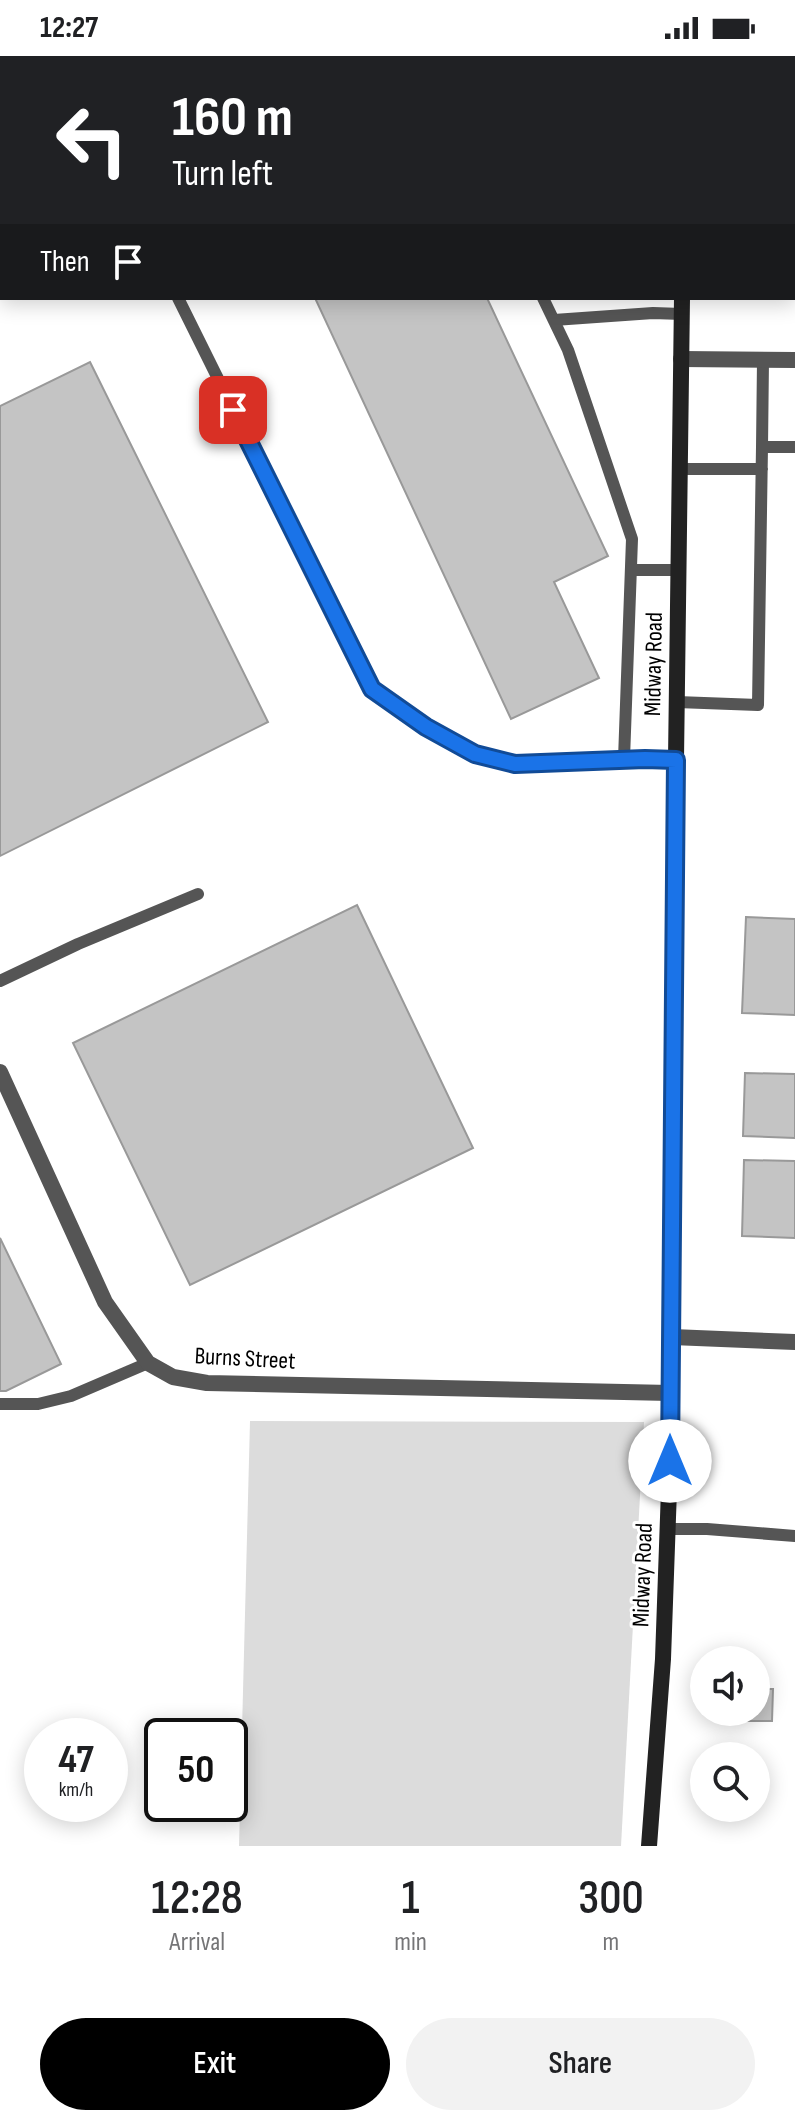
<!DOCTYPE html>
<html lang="en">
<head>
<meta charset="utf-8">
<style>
  body { margin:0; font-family:"Sofia Sans Condensed",sans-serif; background:#f2f2f2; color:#202124; height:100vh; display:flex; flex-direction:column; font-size:30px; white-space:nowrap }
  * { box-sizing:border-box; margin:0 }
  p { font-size:26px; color:#757577 }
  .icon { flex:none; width:44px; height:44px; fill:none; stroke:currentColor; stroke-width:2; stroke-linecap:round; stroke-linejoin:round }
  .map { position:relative; height:1790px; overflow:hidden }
  .sheet { display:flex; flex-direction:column; background:#fff; flex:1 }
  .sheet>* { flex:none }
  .top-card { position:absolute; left:0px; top:0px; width:796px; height:244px; box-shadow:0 4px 20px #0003; background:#202124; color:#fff; overflow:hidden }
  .tools { position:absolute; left:690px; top:1590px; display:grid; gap:16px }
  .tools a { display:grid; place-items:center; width:80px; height:80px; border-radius:50%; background:#fff; box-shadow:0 4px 20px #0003; font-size:40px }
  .speed { position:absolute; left:24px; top:1662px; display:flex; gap:16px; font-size:40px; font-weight:700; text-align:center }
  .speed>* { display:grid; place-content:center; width:104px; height:104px; border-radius:50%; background:#fff; box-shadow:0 4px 20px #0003; line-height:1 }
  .speed small { font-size:20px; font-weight:400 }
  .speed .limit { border:4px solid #111; border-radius:12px; background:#fff; color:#111 }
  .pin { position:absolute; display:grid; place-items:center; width:68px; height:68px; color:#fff; margin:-34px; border-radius:16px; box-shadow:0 4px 12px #0006 }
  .me { position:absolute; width:88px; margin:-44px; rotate:0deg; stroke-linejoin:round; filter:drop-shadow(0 0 6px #0008) }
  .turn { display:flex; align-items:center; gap:28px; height:168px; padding:0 40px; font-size:36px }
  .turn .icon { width:104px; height:104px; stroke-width:2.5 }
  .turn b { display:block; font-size:56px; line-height:68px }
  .then { display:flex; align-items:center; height:76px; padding:0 40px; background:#0003; gap:16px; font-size:30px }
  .eta { display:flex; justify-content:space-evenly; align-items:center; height:136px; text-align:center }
  .eta b { font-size:48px; font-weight:600; line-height:56px }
  .cta { display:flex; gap:16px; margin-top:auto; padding:16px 40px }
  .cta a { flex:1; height:92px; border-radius:48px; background:#000; color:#fff; font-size:32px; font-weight:600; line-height:92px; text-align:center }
  .cta a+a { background:#f2f2f2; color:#202124 }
  .status { display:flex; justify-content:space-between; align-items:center; height:56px; padding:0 40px; background:#fff; direction:ltr }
  .status svg { height:22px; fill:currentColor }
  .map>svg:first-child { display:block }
</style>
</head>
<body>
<div class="status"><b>12:27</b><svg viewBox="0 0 49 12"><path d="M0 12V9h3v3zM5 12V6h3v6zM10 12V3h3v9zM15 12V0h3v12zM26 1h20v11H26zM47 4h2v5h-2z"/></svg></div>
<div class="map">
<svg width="795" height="1790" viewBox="0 0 795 1790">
  <rect width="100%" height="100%" fill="#fff"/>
  <path fill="#dcdcdc" d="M250,1365L644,1366L621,1790H239Z"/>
  <path fill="#c4c4c4" stroke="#999" stroke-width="2" d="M165,0H302L303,2H166Z
    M315,242H487L608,500L554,526L599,622L511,663Z
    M90,306L268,666L0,800V350Z
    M357,849L473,1092L190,1229L73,987Z
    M746,861L795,863V959L742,957Z
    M745,1017L795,1018V1082L743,1080Z
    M744,1104L795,1105V1182L742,1180Z
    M0,1182L61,1308L6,1335H0Z
    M756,1633H773L772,1665H742V1656H756Z"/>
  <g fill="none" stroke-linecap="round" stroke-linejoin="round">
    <path stroke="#555" stroke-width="12" d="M382,0L383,2
      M90,2V0
      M794,109H795
      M178,242L372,633L426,671L475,698L515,708L645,703L676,704
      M543,242L568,294L632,483L624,703
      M554,264L653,257L682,258
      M762,391L763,304
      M679,413H762
      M631,514H678
      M677,646L758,649L762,391H795
      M0,925L78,888L198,838
      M0,1348H38L71,1340L148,1307
      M669,1473H707L795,1480"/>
    <path stroke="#555" stroke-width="16" d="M681,303L795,304
      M0,1016L105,1246L148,1307L173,1321L207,1327L670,1337
      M672,1281L795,1286"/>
    <path stroke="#222" stroke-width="16" d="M686,2V0
      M649,1790L663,1603L670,1405L676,704L682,242"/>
  </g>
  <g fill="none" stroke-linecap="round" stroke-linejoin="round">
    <g stroke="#114b97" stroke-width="20">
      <path id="route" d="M233,354L372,633L426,671L475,698L515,708L645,703L676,704L670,1405"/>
    </g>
    <use href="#route" stroke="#1a73e8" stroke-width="14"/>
  </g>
  <g text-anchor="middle" stroke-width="6" stroke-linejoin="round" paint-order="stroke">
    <g font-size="24" fill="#000" stroke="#fff">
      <text transform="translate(653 608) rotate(-89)" y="8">Midway Road</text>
      <text transform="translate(245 1302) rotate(3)" y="8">Burns Street</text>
      <text transform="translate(642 1519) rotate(-88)" y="8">Midway Road</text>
    </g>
  </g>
</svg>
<div class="tools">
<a><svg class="icon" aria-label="sound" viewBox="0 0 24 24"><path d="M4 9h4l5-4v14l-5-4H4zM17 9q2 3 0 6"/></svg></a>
<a><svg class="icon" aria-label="search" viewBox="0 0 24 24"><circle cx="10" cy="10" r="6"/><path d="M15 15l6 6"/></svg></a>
</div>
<div class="speed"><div>47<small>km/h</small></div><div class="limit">50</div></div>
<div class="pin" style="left:233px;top:354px;background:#d93025"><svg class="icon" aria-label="arrive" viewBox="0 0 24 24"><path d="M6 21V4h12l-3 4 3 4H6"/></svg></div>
<svg class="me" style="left:670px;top:1405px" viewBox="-20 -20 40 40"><circle r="19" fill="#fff"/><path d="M0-13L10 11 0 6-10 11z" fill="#1a73e8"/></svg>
<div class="top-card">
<div class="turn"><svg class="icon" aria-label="left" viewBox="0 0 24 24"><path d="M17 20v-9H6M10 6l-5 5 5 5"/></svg><div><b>160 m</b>Turn left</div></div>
<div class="then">Then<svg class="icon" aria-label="arrive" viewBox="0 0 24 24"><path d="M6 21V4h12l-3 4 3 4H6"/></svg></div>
</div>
</div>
<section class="sheet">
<div class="eta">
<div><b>12:28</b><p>Arrival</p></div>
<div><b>1</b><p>min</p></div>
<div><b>300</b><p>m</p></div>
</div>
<div class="cta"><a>Exit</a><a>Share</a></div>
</section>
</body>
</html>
